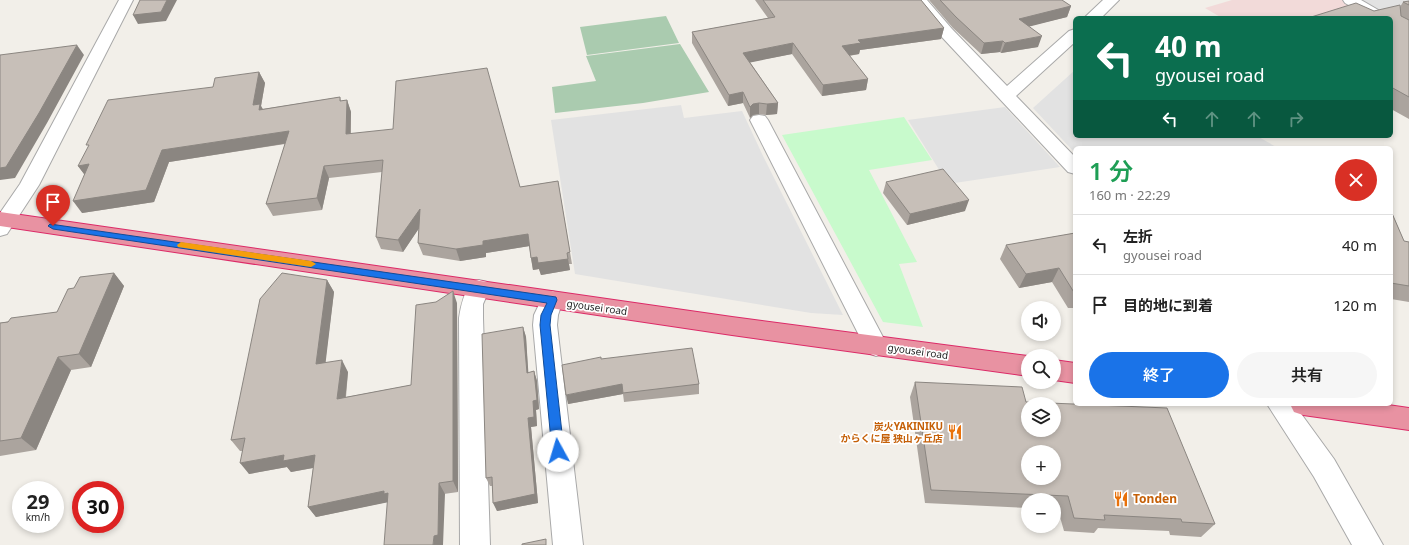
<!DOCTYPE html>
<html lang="ja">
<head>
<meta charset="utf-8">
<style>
  body { margin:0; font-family:"Noto Sans","Noto Sans JP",sans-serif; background:#f6f6f6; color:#222; height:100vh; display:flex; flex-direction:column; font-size:15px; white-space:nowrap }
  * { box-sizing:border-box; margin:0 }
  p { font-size:13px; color:#767676 }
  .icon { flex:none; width:22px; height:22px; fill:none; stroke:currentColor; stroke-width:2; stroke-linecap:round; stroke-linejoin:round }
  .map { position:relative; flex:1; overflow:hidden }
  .side { position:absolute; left:1073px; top:146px; width:320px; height:260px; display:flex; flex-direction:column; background:#fff; border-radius:6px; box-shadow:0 2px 6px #0003 }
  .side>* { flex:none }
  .hud { position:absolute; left:1073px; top:16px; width:320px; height:122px; border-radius:6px; box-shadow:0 2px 6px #0003; background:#0b6e4f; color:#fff; overflow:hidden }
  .controls { position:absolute; left:1021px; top:301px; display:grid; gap:8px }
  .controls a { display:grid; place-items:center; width:40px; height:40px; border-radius:50%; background:#fff; box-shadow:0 2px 6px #0003; font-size:20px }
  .speed { position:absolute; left:12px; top:481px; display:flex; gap:8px; font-size:20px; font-weight:700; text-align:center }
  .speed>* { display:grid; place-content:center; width:52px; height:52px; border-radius:50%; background:#fff; box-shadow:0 2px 6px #0003; line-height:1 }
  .speed small { font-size:10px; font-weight:400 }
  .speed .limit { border:6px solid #d22; background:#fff; color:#111 }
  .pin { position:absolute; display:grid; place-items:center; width:34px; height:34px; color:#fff; margin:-41px -17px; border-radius:50% 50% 50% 0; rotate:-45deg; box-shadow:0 0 4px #0007 }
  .pin .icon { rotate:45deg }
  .me { position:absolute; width:44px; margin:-22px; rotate:354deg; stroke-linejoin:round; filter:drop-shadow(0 0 3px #0008) }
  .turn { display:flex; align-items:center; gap:14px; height:84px; padding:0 16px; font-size:18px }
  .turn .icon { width:52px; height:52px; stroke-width:2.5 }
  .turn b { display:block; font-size:28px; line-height:34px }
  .lanes { display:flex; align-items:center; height:38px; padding:0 16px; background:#0003; justify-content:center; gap:20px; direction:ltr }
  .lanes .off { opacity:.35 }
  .round { display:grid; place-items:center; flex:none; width:42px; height:42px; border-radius:21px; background:#f6f6f6 }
  .headline { display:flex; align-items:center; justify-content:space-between; height:68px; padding:0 16px }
  h1 { font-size:24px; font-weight:600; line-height:30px; color:#1e9e55 }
  .cta { display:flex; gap:8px; margin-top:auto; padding:8px 16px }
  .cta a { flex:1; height:46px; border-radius:24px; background:#1a73e8; color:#fff; font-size:16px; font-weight:600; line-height:46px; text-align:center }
  .cta a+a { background:#f6f6f6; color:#222 }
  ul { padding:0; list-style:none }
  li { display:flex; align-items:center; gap:12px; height:60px; padding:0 16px; border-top:1px solid #e0e0e0 }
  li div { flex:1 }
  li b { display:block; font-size:15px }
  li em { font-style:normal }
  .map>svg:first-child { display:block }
</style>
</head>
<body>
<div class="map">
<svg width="1409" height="545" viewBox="0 0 1409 545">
  <rect width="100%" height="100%" fill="#f2efe9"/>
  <path fill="#f2dad9" d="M1232,0H1343L1375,18H1222L1205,8Z"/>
  <path fill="#aacbaf" d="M666,16L679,43L587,55L580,27Z
    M680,44L709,92L643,103L555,113L552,87L596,81L586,56Z"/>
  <path fill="#c8facc" d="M904,117L932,160L869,170L917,262L899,264L923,327L883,322L782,135Z"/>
  <path fill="#e2e2e2" d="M1358,0H1409V11L1389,18Z
    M1075,70V136H1257L1278,148H1075V153L1033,108Z
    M681,105L684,118L742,111L763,156L843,315L811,313L575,274L551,120Z
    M1005,107L1060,167L948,184L908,120Z"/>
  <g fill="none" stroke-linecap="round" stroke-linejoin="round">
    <g stroke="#a9a9a9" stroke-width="2">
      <path id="minor" d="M119,0H133L39,185L7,234L0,236V213L20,184Z
        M912,0H927L952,29L1007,86L1069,31L1075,29V42L1016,96L1075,157V174L1068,172L940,35Z
        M1103,0H1119L1101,18H1084Z
        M1343,0H1361L1387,15L1390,18H1371L1345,3Z
        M759,115L765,116L768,120L884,339L888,346L884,353L876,356L868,353L750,120L753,116Z
        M479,280L487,282L490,288L483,304V318L490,545H460L459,318C461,304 464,294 471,282Z
        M552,291L560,294L563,300L558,315L557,325L583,545H553L533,325L534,315L544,294Z
        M1267,404H1294L1334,459L1383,545H1352L1314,477Z"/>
    </g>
    <g stroke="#dc2a67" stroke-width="2">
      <path id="highway" d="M0,212L732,317L1028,356V376L732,335L0,226Z
        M1054,360L1075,363V383L1054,380Z
        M1290,404H1381L1409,408V430L1303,415L1294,412Z"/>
    </g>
    <use href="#minor" fill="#fff" fill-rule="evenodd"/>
    <use href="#highway" fill="#e892a2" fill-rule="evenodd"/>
  </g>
  <path fill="#aba49e" d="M755,0H921L944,28L941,39L860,50L859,54L849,56L868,79L866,90L822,96L792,54L750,62L778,103L777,114L766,115L759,114L753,115L750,118L743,103L728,106L692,43V32L768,18Z
    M929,0H1062L1071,6L1067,17L1029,26L1038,47L1001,53L1000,52L981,54L953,28Z
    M1409,1V119L1391,109V18L1374,11L1400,7L1403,2Z
    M259,72L265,83L261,106L263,109L340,97L341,101L347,100L351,112V134L520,187L558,181L572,264H569L570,270L541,275L539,269L533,270L529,246L486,253V257L460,261L423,255L418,243L419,228L403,252L381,249L376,237L382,172L329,178L322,210L273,216L266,204L285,144L169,162L154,202L82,213L85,175L78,166L213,87Z
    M886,182L965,211L907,225L883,193Z
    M1391,211L1404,241L1409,242V302L1391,299Z
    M1075,233V308H1068L1052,282L1019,288L1000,259L1006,245Z
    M114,273L124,286L91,367L71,370L36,450L0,456V323L57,312L74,288Z
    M327,280L334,292L325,363L348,372L346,397L411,385L457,303L458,492L387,502L316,517L308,507L313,468L291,472L287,467L249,474L242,451H240L231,440Z
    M523,327L526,337L528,373L534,371L537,381L539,409L536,410L537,426L531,427L538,503L497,511L492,486H490L486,478Z
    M601,359L699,384V394L624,402L623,394L568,404Z
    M915,382L1026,402L1215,524L1201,537L1170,535L1169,531L1098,528L1094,533L1064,531L1058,510L1054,509V500H1028V508L925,503L910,397Z"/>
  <path fill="#8b8681" d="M167,0H177L166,21L138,24L133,15Z
    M1071,6L1067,17L1016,30L1019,19Z
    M944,28L941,39L860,50L859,54L840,57L842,46L858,40Z
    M1042,36L1038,47L1001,53L1005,43Z
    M1003,41L1000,52L981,54L984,43Z
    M793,43L792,54L743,64V53Z
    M77,45L84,55L47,123L15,178L0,180V168Z
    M259,72L265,83L261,106L266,116L253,105Z
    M868,79L866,90L822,96L823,85Z
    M743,92V103L728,106L729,95Z
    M347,100L351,112L350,146L346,134Z
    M759,103V114L753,115L750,118V107L753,104Z
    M778,103L777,114L766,115L767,104Z
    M289,131L295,142L169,162L154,202L82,213L73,201L162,150Z
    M89,164L87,178L78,166Z
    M324,166L329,178L322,210L317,198Z
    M969,200L965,211L907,225L910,214Z
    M420,209L424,221L403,252L398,240Z
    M528,234L530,246L486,253V257L460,261L456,249L483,241Z
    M537,257L568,259L570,270L541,275L539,269L533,270L531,258Z
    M1059,268L1052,282L1019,288L1026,274Z
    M114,273L124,286L91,367L79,354Z
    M327,280L334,292L324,376L316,364Z
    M453,291L457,303L458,492L453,481Z
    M523,327L526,337L529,382L527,373Z
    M58,357L71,370L36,450L21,438Z
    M342,360L348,372L344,411L337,399Z
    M534,371L537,381L539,409L536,410L537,426L531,427L538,503L497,511L493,503L528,418L533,401Z
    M622,384L623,394L568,404L566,395Z
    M284,455H315L323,466L291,472L287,467L249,474L240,463Z
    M439,483L445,494L443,545H433L434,536Z
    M384,491L388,493L389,502L316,517L308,507Z"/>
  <path fill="#c7bfb8" stroke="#8b8681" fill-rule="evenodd" d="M140,0H167L161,12L133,15Z
    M763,0H921L944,28L858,40L861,43L842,46L868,79L823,85L793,43L743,53L778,103L767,104L759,103L753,104L750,107L743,92L729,95L692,32L775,17Z
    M940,0H1062L1071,6L1019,19L1042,36L1005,43L1003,41L984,43L956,17Z
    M1409,1V5L1403,2Z
    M1356,3L1374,11L1400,5L1401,16L1409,20V97L1391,87V18H1308Z
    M77,45L39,113L6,167L0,168V55Z
    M487,68L520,187L558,181L570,252L567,253L568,259L538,263L537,257L531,258L528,234L483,241V245L456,249L418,243L420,209L398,240L376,237L383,160L324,166L317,198L266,204L289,131L162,150L146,190L73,201L89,164L78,166L89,145H86L108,100L213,87L215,78L259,72L253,105L260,104L259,110L340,97V101L347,100L346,134L393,129L396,81Z
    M943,169L969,200L910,214L886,182Z
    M1391,211L1404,241L1409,242V286L1391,283Z
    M1075,233V294L1059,268L1026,274L1006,245Z
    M114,273L79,354L58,357L21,438L0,441V323L8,322L11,318L57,312L68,289L74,288L80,277Z
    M282,273L327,280L316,364L342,360L337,399L411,385L416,305L436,302L453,291V481L439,483L438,535L434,536L433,545H384L388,493L384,494V491L308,507L315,455L283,461L284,455L240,463L245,438L231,440L260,299Z
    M523,327L527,373L534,371L537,400L533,401L534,417L528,418L535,494L493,503L492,477L486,478L482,334Z
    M692,348L699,384L623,393L622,384L566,395L562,365L601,357V359Z
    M915,382L1022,387L1026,402L1167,408L1215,524L1182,522L1181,519L1104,515L1105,520L1074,518L1068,496L931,490ZM1028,404H1054V430H1028ZM1028,452H1054V478H1028Z
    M546,539V545H522V544Z"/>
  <path fill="#1a73e8" stroke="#114b97" d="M50,224L556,297L557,300L551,315L550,325L564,451L562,454L558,456L554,454L552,451L540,325L541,315L547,303L53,229L48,226Z"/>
  <path fill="#f59e0b" d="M181,242L311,261L316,264L311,267L178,247L177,245Z"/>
  <defs>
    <g id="restaurant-bare" transform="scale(1.2)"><path d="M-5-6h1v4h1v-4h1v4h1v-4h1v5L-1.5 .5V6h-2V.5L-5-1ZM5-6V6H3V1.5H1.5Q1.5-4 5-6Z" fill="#e8710a" stroke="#fff" stroke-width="2.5" paint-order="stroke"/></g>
  </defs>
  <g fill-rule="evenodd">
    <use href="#restaurant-bare" x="955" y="432"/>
    <use href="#restaurant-bare" x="1121" y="499"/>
  </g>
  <g text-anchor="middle" stroke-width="3.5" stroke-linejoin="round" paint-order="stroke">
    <g font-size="10" fill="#222" stroke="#fff">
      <text transform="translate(597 307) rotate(8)" y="4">gyousei road</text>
      <text transform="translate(918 351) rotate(8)" y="4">gyousei road</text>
    </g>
    <g font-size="10" font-weight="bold" fill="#c56008" stroke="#fff" text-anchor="end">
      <text x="943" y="430">炭火YAKINIKU<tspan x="943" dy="12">からくに屋 狭山ヶ丘店</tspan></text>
    </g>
    <g font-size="12" font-weight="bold" fill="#c56008" stroke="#fff" text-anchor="start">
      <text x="1133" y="503">Tonden</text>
    </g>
  </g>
</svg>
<div class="controls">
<a><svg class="icon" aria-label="sound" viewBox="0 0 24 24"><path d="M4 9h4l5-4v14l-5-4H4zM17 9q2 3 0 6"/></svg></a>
<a><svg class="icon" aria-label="search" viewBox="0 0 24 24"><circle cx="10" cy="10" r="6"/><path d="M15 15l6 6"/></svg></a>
<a><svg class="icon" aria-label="layers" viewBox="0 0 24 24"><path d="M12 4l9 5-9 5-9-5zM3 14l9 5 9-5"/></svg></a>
<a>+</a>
<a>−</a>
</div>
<div class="speed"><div>29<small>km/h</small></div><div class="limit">30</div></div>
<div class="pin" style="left:53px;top:226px;background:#d93025"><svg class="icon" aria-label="arrive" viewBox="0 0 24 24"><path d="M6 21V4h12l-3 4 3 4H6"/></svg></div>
<svg class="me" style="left:558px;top:451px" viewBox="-20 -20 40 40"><circle r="19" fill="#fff"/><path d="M0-13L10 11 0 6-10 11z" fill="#1a73e8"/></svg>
<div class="hud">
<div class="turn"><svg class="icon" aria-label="left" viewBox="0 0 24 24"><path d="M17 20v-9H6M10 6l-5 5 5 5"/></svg><div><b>40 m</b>gyousei road</div></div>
<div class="lanes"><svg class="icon" aria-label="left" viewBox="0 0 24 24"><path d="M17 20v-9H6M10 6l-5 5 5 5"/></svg><svg class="icon off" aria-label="ahead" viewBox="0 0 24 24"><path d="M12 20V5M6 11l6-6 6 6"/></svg><svg class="icon off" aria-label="ahead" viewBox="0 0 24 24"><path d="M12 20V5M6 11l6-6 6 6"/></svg><svg class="icon off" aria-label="right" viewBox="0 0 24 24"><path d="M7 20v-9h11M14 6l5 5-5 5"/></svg></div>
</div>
<section class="side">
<div class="headline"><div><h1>1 分</h1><p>160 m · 22:29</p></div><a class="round" style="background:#d93025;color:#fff"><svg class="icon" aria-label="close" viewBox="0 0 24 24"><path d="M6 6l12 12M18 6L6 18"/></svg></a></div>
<ul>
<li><svg class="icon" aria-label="left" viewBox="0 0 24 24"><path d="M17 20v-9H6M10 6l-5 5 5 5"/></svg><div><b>左折</b><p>gyousei road</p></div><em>40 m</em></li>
<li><svg class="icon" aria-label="arrive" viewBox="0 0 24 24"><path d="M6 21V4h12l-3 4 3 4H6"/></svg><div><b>目的地に到着</b></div><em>120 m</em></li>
</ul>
<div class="cta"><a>終了</a><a>共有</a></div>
</section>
</div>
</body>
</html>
